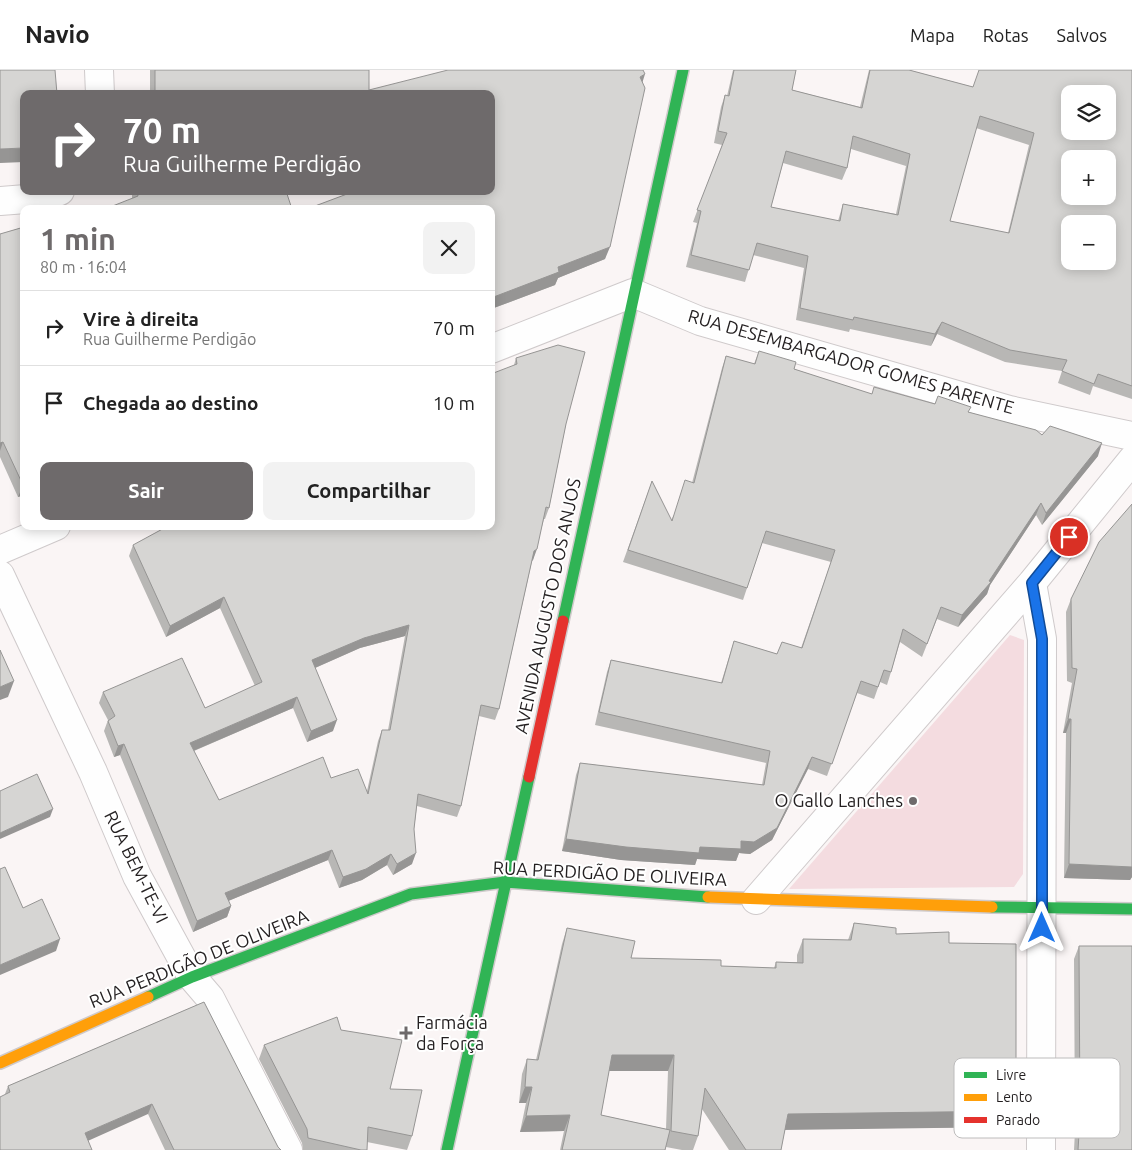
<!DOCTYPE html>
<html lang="pt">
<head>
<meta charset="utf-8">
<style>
  body { margin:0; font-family:Ubuntu,sans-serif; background:#f2f2f2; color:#222; height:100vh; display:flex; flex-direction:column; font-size:19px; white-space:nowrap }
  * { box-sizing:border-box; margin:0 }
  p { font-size:16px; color:#767676 }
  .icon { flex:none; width:28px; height:28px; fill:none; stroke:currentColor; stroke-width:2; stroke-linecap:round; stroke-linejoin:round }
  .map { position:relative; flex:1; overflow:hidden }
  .sheet { position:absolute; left:20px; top:135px; width:475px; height:325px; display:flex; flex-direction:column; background:#fff; border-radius:10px; box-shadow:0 2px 12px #0003 }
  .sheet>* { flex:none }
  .top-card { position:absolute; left:20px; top:20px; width:475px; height:105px; border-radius:10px; box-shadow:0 2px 12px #0003; background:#6e6a6b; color:#fff; overflow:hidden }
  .buttons { position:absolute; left:1061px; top:15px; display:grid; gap:10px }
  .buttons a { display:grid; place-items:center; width:55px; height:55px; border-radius:10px; background:#fff; box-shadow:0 2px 12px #0003; font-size:25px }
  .pin { position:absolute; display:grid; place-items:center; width:42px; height:42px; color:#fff; margin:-21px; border:2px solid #fff; border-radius:50%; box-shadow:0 1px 5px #0007 }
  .me { position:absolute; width:55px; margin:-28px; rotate:0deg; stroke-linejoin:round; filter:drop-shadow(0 0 4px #0008) }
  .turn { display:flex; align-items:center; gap:18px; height:105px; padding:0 20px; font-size:22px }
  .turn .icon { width:65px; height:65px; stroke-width:2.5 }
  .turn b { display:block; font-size:35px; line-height:42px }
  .round { display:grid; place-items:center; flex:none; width:52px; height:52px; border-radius:10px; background:#f2f2f2 }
  .head { display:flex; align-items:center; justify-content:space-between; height:85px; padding:0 20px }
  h1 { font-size:30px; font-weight:600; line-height:38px; color:#6e6a6b }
  .primary-button { display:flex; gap:10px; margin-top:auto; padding:10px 20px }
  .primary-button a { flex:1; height:58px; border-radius:10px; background:#6e6a6b; color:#fff; font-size:20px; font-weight:600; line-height:58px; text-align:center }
  .primary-button a+a { background:#f2f2f2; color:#222 }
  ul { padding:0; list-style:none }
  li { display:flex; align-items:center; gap:15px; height:75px; padding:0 20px; border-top:1px solid #e0e0e0 }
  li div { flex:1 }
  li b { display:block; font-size:19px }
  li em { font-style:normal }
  header { display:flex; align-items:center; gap:30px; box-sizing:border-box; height:70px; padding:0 25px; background:#fff; border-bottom:1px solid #e0e0e0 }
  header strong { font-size:24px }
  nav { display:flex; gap:28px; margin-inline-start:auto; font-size:18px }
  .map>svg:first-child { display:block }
</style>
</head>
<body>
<header>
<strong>Navio</strong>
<nav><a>Mapa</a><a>Rotas</a><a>Salvos</a></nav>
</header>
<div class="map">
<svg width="1132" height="1080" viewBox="0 0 1132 1080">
  <rect width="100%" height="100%" fill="#faf5f5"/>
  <path fill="#f4dce0" d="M1010,565L1024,570L1023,804L1014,817L789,819Z"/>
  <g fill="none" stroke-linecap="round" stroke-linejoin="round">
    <g stroke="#cfcacb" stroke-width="30">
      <path id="street" d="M99,0L100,24
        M0,131L26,129L60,121
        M491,279L633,223L700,251L1009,340L1132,366
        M0,480L56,456
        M0,505L93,702L137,806L192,907L210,928L288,1080
        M1032,513L1042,569L1041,1080
        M756,830L1032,513L1132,390"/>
    </g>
    <g stroke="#cfcacb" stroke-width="14">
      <path id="fast" d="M563,551L683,0
        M992,837L1132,839
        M148,927L192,907L411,824L505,812L708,827
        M447,1080L529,707"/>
    </g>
    <g stroke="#cfcacb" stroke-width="14">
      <path id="slow" d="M708,827L992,837
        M0,993L148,927"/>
    </g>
    <g stroke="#cfcacb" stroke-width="14">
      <path id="jam" d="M529,707L563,551"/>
    </g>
    <use href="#street" stroke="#fefefe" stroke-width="28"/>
    <use href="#fast" stroke="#30b455" stroke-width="11"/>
    <use href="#slow" stroke="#ff9f0a" stroke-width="11"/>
    <use href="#jam" stroke="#e5322d" stroke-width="11"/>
  </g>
  <path fill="#b8b7b5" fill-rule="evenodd" d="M150,0H369V20L642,11L605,189L558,208L555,215L491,239V139L353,122L352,121H491V24H150Z
    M733,0H796L792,20L860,37L869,0H909L973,17L1132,0V329L1093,316L1090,325L1058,313L1062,301L1005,292L937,264L931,276L850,259L849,262L796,250L804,198L753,185L745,212L686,197L697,153L693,152L722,75L714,73L721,37L725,25L727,26ZM976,58L1029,75L1008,163L950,151ZM851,79L906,96L896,144L843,134L838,151L771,137L783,93L842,110L847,98Z
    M132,121H286L132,128Z
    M24,157V425L18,427L0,387V164Z
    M759,281L794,299L871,324L935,334L969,342L1042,365L1098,386L1042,455L1036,445L990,515L987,524L958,557L937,549L922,587L900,572L891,602L887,615L880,612L874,629L857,623L827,706L808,699L772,770L750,784L739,783L736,791L697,789L695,795L621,790L562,781L576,705L580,693L762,715L766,693L595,655L607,602L611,590L721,613L734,571L777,584L801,578L831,492L762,473L743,530L623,492L652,411L671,450L692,413L722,298L726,286L754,294Z
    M516,288L566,354L549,438L545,449H544L533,490L532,491L499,639L495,650L479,646L461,736L457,747L417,736L414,759L412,794L393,805L387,795L362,810L339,818L328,790L228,831L231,836L227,847L193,862L120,685L114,687L104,661L108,650L99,633L103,622L205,638L255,616L220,538L166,567L129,486L133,475L491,456L514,295ZM405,566L388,660H382L378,671L367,721L331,708L219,730L194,681L293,638L307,672L333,661L315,598L360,578Z
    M1132,434V807L1130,810L1064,808L1066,663H1063L1072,613L1067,611L1066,542L1071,529Z
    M854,853L896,864L949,873L1016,1041L1010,1057L785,1059L781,1080H729L702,1039L698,1066L693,1080H682L666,1077L665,1080H560L564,1061L520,1062L526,1033H519L522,1004L527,989L536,990L562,874L567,858L631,888L721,896L774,898L776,892H797V885L803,869L848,870ZM609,1001H668L666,1059L601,1045Z
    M1079,876L1132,1080H1074L1075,1061L1074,889Z
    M204,932L278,1077L281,1080H165L148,1044L5,1024L8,1016Z
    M341,960L390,1019L412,1066L407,1080L367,1072V1080H303L302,1073L259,989L264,975Z"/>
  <path fill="#969594" d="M645,4L641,17L640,7Z
    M24,78V92L0,93V79Z
    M610,177L605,189L558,208L555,215L491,239V228L558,197Z
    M942,252L937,264L931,276L935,264Z
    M3,372L0,381V373Z
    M1102,373L1098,386L1042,455L1046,443Z
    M24,414V425L18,427L23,415Z
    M1041,433L1036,445L990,515L987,524L958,557L962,545L989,511Z
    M537,479L533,490L530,492L534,481Z
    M224,527L220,538L166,567L170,556Z
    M409,555L405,566L360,578L308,601L312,590L364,568Z
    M14,611L8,627L0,630V617Z
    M297,627L293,638L186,684L190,673Z
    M1068,649H1071L1066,663H1063Z
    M337,650L333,661L307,672L311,661Z
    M124,674L120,685L114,687L118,676Z
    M812,687L808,699L772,770L750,784L739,783L736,791L697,789L695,795L621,790L562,781L566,769L700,777Z
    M53,739L50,747L0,769V763Z
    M332,780L328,790L221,834L225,823Z
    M416,783L412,794L393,805L397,794Z
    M391,784L387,795L362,810L339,818L343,807Z
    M1069,794L1132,797V807L1130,810L1064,808Z
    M231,836L227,847L193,862L197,851Z
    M60,869L56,881L0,905V895Z
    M612,985H674L668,1001H606Z
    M525,1017H532L526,1033H519Z
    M152,1034L148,1044L81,1074L85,1063Z
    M1016,1041L1010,1057L782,1060L788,1044Z
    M570,1045L564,1061L520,1062L526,1046Z"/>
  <path fill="#d6d5d3" stroke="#969594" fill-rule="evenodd" d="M0,0H55L57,24H24V78L0,79Z
    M155,0H369V20L448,0H643L645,4L640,7L645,18L610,177L558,197L559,202L491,228V139H307L355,121H491V24H155Z
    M734,0H796L792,20L862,38L870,0H909L973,17L979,0H1132V316L1098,304L1094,314L1062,301L1067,290L1010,280L942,252L935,264L854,247L853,250L800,238L808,186L757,173L749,200L691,185L701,141L697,140L727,63L718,61L725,25L729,26ZM1070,24H1108V61H1070ZM980,46L1034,63L1009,163L950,151ZM853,66L910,84L898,145L843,134L840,151L771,137L786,81L847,98ZM1070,89H1108V126H1070ZM1070,154H1108V191H1070Z
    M137,121H286L292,139H105L138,126Z
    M24,157V414L23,415L3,372L0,373V164Z
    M558,275L585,282L566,354L549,438L546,437L537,479L534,481L499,639L481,635L461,736L418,724L414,759L416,783L397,794L391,784L366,799L343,807L332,780L225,823L231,836L197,851L124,674L118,676L108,651L115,646L103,622L182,588L205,638L262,612L224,527L170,556L133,475L168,456H491V304L517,294L516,288ZM409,555L390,660H382L368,724L358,699L331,708L323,687L219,730L190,673L297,627L311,661L337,650L312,590L364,568Z
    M759,281L796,292L794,299L872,324L874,317L935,334L938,326L971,337L968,342L1036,360L1042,365L1050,356L1102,373L1046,443L1041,433L989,511L991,512L962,545L941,537L927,574L903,559L891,602L884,600L878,617L861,611L832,694L812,687L777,758L754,772L741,771V779L700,777L699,783L626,777L566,769L580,693L764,715L770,681L599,642L611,590L722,613L734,571L777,584L782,572L802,578L835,480L766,461L747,518L628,480L652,411L672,451L685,410L694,413L726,286L755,294Z
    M1132,434V797L1069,794L1071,649H1068L1077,599L1072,598L1071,529L1099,472Z
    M0,580L14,611L0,617Z
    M37,704L53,739L0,763V721Z
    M5,797L23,838L42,829L60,869L0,895V799Z
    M854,853L896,858V864L949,862V873L1016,874V1041L788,1044L781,1080H746L705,1018L698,1066L671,1061L674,985H612L601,1045L670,1060L665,1080H562L570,1045L526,1046L532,1017H525L527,989L538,990L567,858L635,871L631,888L721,890V896L776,898V892L803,893V869L851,870Z
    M1079,876H1132V1080H1078L1080,1048Z
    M204,932L278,1077L281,1080H174L152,1034L85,1063L92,1080H0V1027L10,1022L8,1016Z
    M337,947L341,960L402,970L390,1019L422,1020L412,1066L368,1057L367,1080H361L308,1068L307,1059L264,975Z"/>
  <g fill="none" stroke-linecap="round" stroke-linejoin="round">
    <g stroke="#114b97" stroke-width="12">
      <path id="route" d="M1042,858V569L1032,513L1069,467"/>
    </g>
    <use href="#route" stroke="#1a73e8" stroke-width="9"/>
  </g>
  <g fill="#6e6a6b" stroke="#fff" stroke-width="2">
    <circle cx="913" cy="731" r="5"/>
    <path d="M403.5 955.5h5v5h5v5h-5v5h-5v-5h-5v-5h5z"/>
  </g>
  <g text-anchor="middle" stroke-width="4" stroke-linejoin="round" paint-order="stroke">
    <g font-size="18" fill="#231f20" stroke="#fff">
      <text transform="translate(851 292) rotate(16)" y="6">RUA DESEMBARGADOR GOMES PARENTE</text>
      <text transform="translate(548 536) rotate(-78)" y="6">AVENIDA AUGUSTO DOS ANJOS</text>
      <text transform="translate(136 797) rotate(64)" y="6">RUA BEM-TE-VI</text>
      <text transform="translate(610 804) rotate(3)" y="6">RUA PERDIGÃO DE OLIVEIRA</text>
      <text transform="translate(199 889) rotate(-22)" y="6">RUA PERDIGÃO DE OLIVEIRA</text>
    </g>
    <g font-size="18" fill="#231f20" stroke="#fff" text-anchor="end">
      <text x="903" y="737">O Gallo Lanches</text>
      <text x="416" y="959" text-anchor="start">Farmácia<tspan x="416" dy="21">da Força</tspan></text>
    </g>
  </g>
  <rect x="954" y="988" width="166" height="80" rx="8" fill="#fff" stroke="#bdbcbc" stroke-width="1"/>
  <rect x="964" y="1002" width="23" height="6" fill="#30b455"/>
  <rect x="964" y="1024" width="23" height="7" fill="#ff9f0a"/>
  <rect x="964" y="1047" width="23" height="6" fill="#e5322d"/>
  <g font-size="14" fill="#231f20">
    <text x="996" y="1010">Livre</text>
    <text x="996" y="1032">Lento</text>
    <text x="996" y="1055">Parado</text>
  </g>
</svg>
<div class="buttons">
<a><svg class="icon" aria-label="layers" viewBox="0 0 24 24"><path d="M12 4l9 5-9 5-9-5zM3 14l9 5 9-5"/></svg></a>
<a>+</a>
<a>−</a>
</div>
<div class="pin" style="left:1069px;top:467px;background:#d93025"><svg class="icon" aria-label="arrive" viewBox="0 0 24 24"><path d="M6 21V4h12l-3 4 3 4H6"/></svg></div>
<svg class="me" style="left:1042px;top:858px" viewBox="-20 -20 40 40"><path d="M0-17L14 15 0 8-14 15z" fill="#1a73e8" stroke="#fff" stroke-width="4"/></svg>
<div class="top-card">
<div class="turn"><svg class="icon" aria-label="right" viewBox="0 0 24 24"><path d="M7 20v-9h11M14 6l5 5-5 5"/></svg><div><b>70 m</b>Rua Guilherme Perdigão</div></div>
</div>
<section class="sheet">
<div class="head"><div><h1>1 min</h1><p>80 m · 16:04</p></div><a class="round"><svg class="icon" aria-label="close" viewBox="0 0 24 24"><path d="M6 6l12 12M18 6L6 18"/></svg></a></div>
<ul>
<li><svg class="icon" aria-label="right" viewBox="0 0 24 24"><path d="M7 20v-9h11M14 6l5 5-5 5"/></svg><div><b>Vire à direita</b><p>Rua Guilherme Perdigão</p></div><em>70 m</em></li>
<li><svg class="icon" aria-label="arrive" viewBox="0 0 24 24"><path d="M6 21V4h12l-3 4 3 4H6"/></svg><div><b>Chegada ao destino</b></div><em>10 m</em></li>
</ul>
<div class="primary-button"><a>Sair</a><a>Compartilhar</a></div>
</section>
</div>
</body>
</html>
